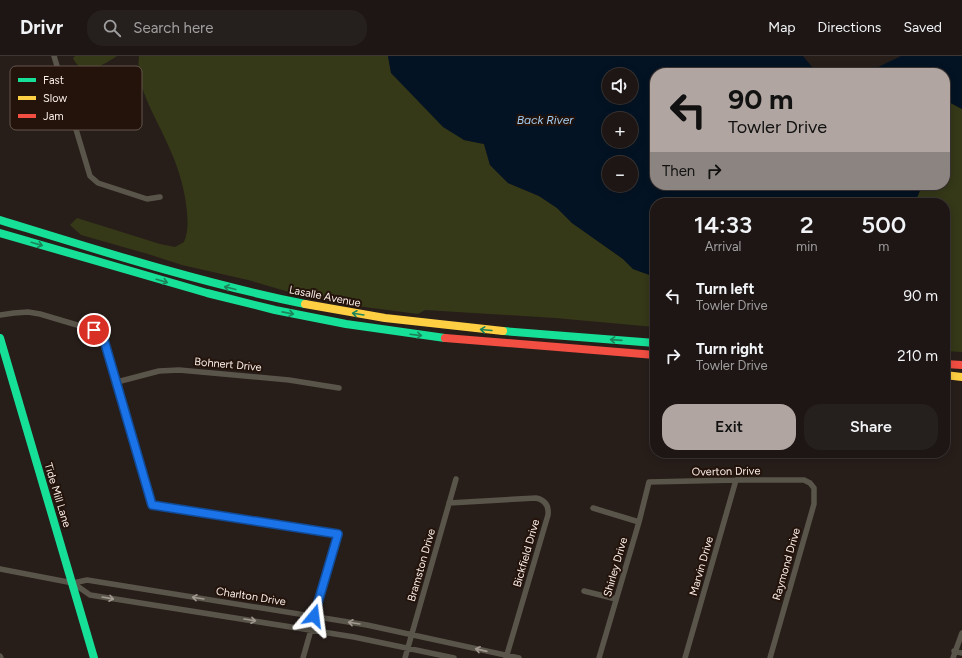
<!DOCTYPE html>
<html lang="en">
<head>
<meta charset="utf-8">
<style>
  body { margin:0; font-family:Figtree,sans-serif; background:#251f1d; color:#f1f3f6; height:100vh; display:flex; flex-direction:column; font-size:15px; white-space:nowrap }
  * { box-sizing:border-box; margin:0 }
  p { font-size:13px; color:#a09fa0 }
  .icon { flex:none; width:22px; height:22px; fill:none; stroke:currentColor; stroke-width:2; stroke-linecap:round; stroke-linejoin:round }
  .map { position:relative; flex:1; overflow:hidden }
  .panel { position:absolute; left:650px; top:142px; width:300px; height:260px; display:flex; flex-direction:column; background:#1d1614; border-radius:16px; box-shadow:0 2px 10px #0003,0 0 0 1px #3b3534 }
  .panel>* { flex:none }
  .hud { position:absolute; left:650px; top:12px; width:300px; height:122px; border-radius:16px; box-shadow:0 2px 10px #0003,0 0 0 1px #3b3534; background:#b0a5a0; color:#111; overflow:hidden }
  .buttons { position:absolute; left:602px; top:12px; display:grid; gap:8px }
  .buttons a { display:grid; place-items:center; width:36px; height:36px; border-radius:50%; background:#1d1614; box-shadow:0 2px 10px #0003,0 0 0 1px #3b3534; font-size:20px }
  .pin { position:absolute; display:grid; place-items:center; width:34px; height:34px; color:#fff; margin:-17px; border:2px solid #fff; border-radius:50%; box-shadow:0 1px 4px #0007 }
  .me { position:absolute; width:44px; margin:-22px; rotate:16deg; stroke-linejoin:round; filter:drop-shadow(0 0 3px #0008) }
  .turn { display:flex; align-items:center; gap:14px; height:84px; padding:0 12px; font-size:18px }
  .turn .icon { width:52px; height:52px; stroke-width:2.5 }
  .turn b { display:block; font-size:28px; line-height:34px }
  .then { display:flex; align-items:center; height:38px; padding:0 12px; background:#0003; gap:8px; font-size:15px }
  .eta { display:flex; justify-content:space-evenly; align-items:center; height:68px; text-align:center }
  .eta b { font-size:24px; font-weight:600; line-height:28px }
  .action { display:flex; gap:8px; margin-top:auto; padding:8px 12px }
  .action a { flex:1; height:46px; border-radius:16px; background:#b0a5a0; color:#111; font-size:16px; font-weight:600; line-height:46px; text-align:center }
  .action a+a { background:#251f1d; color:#f1f3f6 }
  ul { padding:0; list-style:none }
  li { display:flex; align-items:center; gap:12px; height:60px; padding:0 12px }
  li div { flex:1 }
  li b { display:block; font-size:15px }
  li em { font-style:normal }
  header { display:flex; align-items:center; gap:24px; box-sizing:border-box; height:56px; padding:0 20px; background:#1d1614; border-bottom:1px solid #3b3534 }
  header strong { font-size:19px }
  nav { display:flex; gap:22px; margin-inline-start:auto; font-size:14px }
  .search { width:280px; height:36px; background:#251f1d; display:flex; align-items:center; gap:10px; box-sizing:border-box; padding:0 14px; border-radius:16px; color:#a09fa0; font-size:15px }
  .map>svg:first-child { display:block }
</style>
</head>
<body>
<header>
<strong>Drivr</strong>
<div class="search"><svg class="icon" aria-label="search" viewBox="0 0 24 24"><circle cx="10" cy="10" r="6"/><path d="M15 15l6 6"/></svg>Search here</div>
<nav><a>Map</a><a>Directions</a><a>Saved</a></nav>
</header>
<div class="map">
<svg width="962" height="602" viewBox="0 0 962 602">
  <rect width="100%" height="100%" fill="#271e1a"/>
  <path fill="#353918" d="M75,0H117C105,8 82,23 73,2Z
    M139,0H388L391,17L464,84L484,88L490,109L508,127L539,140L557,152L572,167L623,203L633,213L655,221V271L555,262L425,254L418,258L349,249L289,236L248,224L182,209L148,198L81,179L70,169L77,162L160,188L175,191L184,186C188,176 188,168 187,156C185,133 178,110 168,89C156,60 135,32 139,0Z
    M945,44L962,53V296L945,295V147H915L922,129H945Z"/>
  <path fill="#041323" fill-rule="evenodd" d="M388,0H803L817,17H655V129H922L915,147H655V221L633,213L623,203L572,167L557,152L539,140L508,127L490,109L484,88L464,84L443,71L391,17ZM609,19H631V41H609ZM609,63H631V85H609ZM609,107H631V129H609Z
    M901,0H962V53L945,44V17H866Z"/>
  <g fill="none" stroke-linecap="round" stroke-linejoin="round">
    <path stroke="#5a554a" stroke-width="5.5" d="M54,0L90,120L98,127L147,143L160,141
      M70,56C96,47 110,47 134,60
      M0,259L14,257L28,256L40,258L94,274L100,277L104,284L152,449L338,479L303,602
      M117,326L159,315L179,314L289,324L339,332
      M449,447L536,442C545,444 549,450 548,459L506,602
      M593,452L639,466
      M0,513L73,527L87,524L367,569L519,602
      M73,527L90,539L354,581L454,602
      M584,535L616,543
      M954,595L962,597
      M0,600L1,602
      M405,602L456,423
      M599,602L639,466L649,426L736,424H804L810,427L814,432V448L770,602
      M685,602L736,424
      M953,602L962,577"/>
    <path stroke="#16e098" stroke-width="8" d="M0,164C101,195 201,227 305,248
      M0,177L207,237L275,254L346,268L445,282
      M503,275L655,287
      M0,282L94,602"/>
    <path stroke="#ffcf43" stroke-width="8" d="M305,248L385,262L503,275
      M945,319L962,321"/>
    <path stroke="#f24e42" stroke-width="8" d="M445,282L655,299
      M945,308L962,309"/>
  </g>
  <defs><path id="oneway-shaft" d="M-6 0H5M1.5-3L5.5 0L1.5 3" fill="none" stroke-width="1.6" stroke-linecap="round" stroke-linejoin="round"/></defs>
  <g stroke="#1c8459">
    <use href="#oneway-shaft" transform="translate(37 188) rotate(16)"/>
    <use href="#oneway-shaft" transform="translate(162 225) rotate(16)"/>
    <use href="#oneway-shaft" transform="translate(230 232) rotate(-166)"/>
    <use href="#oneway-shaft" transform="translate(288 257) rotate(11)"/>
    <use href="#oneway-shaft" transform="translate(358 258) rotate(-171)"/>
    <use href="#oneway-shaft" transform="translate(486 274) rotate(-175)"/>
    <use href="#oneway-shaft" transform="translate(416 279) rotate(7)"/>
    <use href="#oneway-shaft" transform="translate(616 284) rotate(-176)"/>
  </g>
  <g stroke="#a29a91">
    <use href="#oneway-shaft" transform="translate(108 542) rotate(10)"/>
    <use href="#oneway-shaft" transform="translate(198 542) rotate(-171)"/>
    <use href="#oneway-shaft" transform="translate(250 564) rotate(9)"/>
    <use href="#oneway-shaft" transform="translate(354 567) rotate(-171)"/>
    <use href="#oneway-shaft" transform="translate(481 594) rotate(-167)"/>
  </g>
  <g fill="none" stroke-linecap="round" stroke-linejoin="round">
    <g stroke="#114b97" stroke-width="10">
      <path id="route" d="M94,274L100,277L104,284L152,449L338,478L314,560"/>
    </g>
    <use href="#route" stroke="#1a73e8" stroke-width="7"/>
  </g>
  <g text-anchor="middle" stroke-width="4" stroke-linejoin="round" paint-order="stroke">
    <g font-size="11" fill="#faeee8" stroke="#23130b">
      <text transform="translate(325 240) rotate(11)" y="4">Lasalle Avenue</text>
      <text transform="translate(228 308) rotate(5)" y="4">Bohnert Drive</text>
      <text transform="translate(726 415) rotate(-1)" y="4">Overton Drive</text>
      <text transform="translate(58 439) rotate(73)" y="4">Tide Mill Lane</text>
      <text transform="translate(526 497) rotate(-74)" y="4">Bickfield Drive</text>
      <text transform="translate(786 508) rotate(-74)" y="4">Raymond Drive</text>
      <text transform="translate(421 509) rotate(-74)" y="4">Bramston Drive</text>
      <text transform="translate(701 510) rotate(-74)" y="4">Marvin Drive</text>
      <text transform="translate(615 511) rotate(-74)" y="4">Shirley Drive</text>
      <text transform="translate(251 540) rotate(9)" y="4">Charlton Drive</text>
    </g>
    <g font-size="12" font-style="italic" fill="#a1cdf4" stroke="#23130b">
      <text x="545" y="68">Back River</text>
    </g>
  </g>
  <rect x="10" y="10" width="132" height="64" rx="6" fill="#23130b" stroke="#64554d" stroke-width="1"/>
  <rect x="18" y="22" width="18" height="4" fill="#16e098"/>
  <rect x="18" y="40" width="18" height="4" fill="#ffcf43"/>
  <rect x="18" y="58" width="18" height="4" fill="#f24e42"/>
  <g font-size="11" fill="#faeee8">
    <text x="43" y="28">Fast</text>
    <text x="43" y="46">Slow</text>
    <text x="43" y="64">Jam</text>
  </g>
</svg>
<div class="buttons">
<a><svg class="icon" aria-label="sound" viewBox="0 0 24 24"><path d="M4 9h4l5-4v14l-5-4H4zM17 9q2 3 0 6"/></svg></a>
<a>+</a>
<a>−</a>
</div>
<div class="pin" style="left:94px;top:274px;background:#d93025"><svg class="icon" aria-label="arrive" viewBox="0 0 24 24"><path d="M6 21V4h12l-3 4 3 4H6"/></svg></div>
<svg class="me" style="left:314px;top:560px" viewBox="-20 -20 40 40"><path d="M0-17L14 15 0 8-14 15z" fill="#1a73e8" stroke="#fff" stroke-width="4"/></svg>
<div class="hud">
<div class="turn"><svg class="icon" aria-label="left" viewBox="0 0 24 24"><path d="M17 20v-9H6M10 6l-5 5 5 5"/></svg><div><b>90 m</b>Towler Drive</div></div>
<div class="then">Then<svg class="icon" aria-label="right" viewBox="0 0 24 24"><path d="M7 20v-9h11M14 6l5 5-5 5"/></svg></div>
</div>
<section class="panel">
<div class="eta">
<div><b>14:33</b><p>Arrival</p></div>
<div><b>2</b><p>min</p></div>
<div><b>500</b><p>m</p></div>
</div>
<ul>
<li><svg class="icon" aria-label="left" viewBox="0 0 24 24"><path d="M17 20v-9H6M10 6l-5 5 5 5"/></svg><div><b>Turn left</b><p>Towler Drive</p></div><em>90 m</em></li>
<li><svg class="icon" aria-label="right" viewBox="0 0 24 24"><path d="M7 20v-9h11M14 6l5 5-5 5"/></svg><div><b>Turn right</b><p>Towler Drive</p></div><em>210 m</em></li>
</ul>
<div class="action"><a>Exit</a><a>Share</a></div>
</section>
</div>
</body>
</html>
